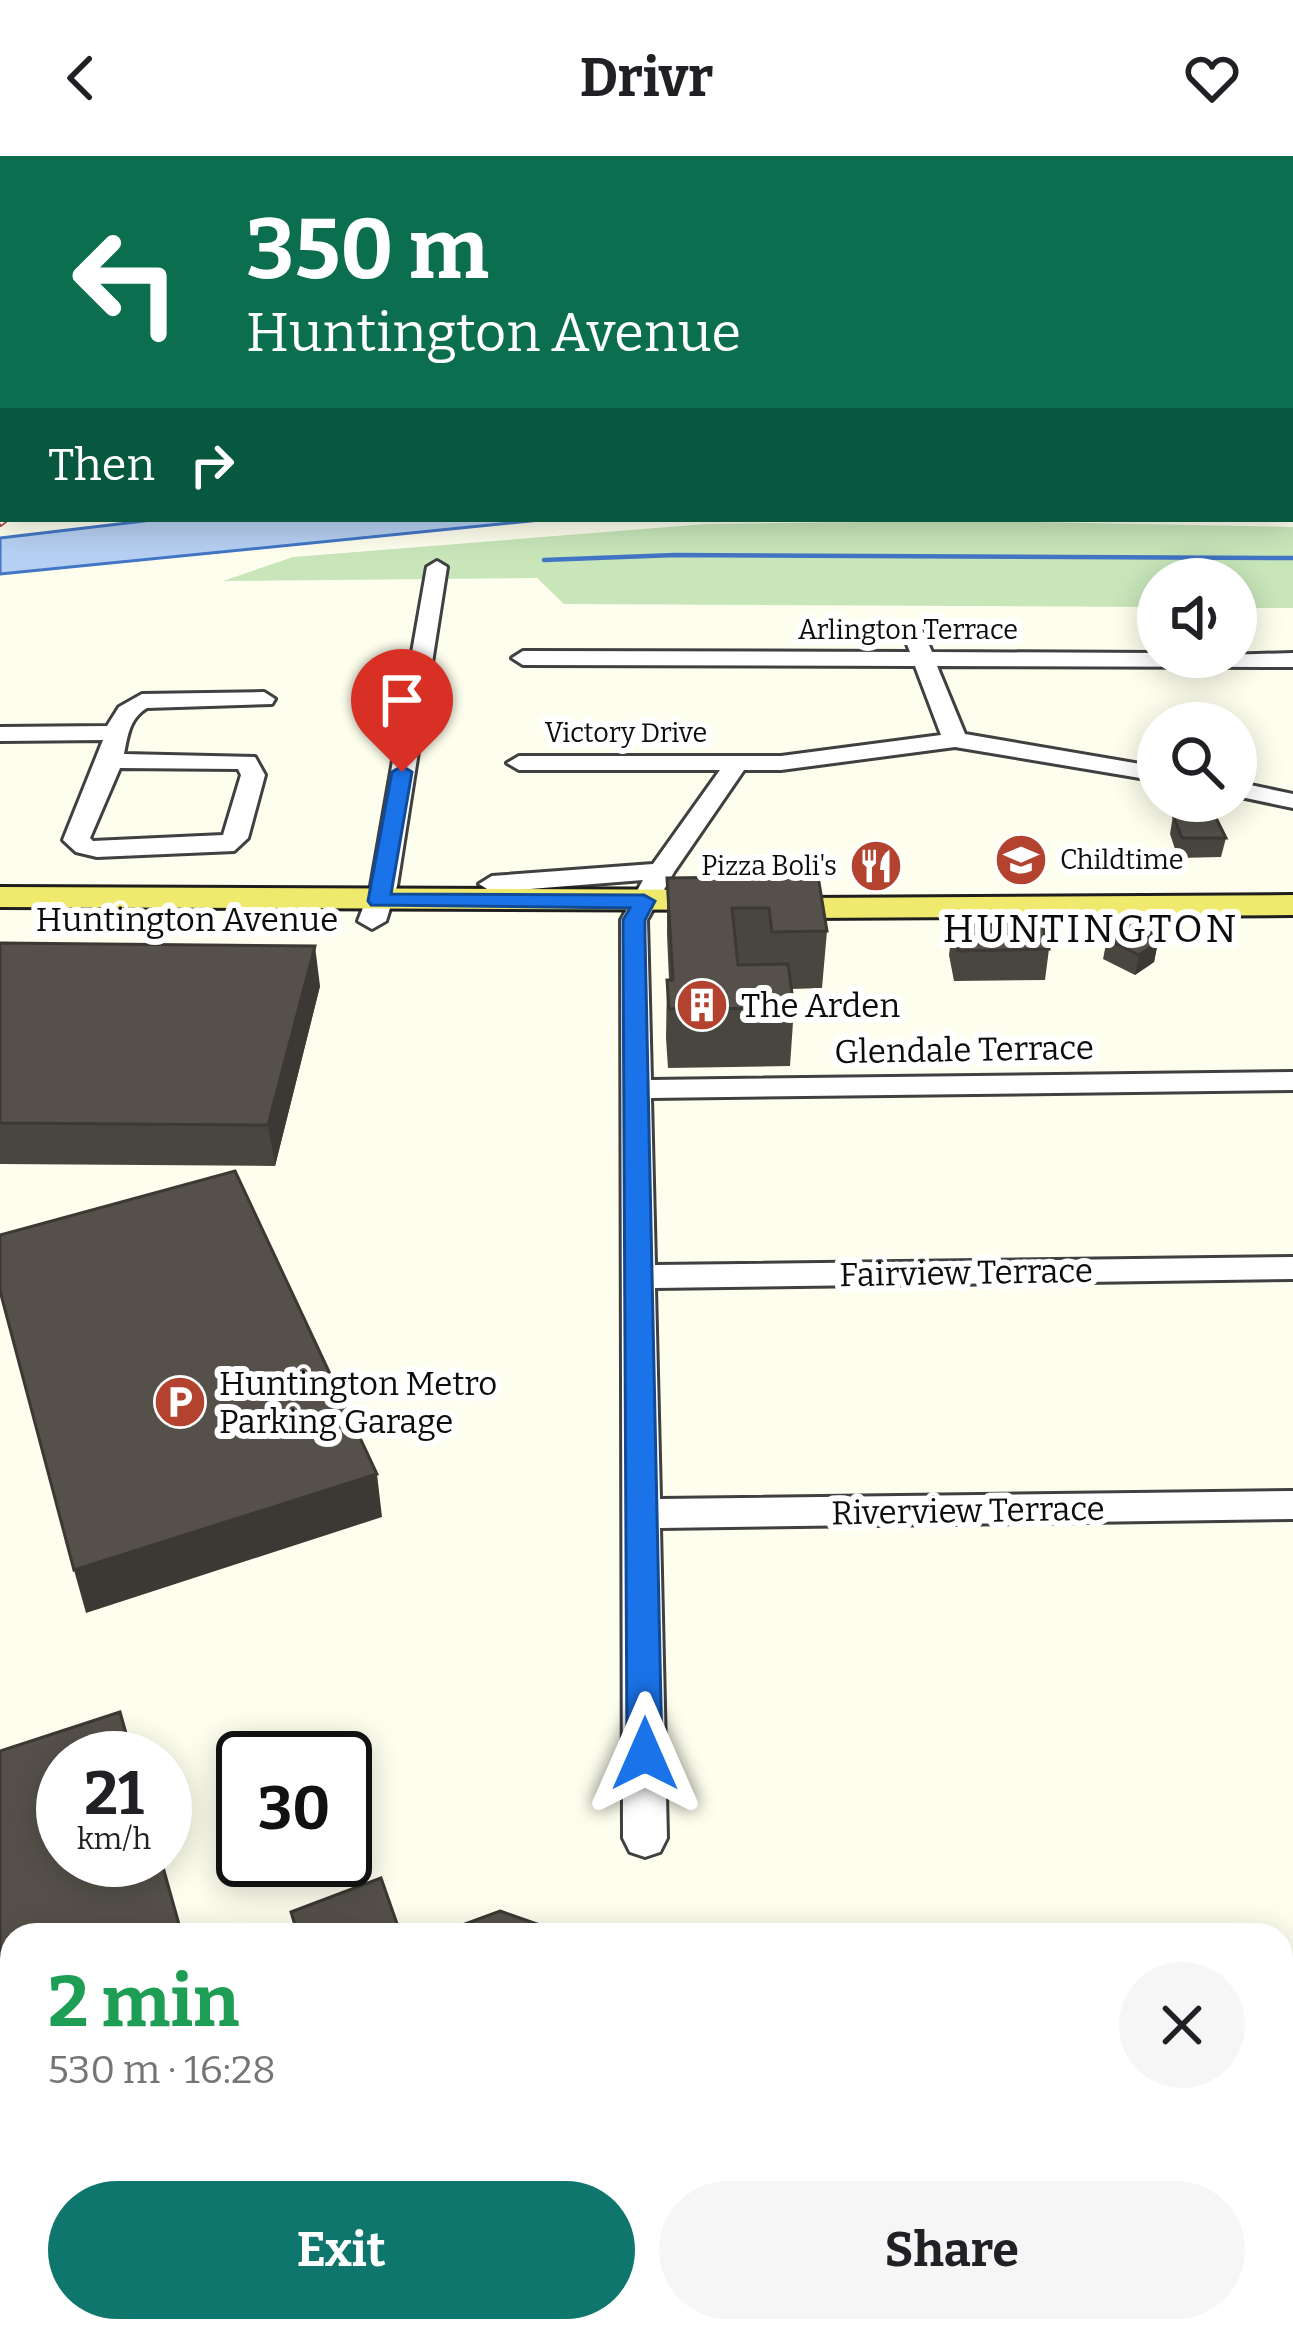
<!DOCTYPE html>
<html lang="en">
<head>
<meta charset="utf-8">
<style>
  body { margin:0; font-family:Bitter,serif; background:#f6f6f6; color:#202124; height:100vh; display:flex; flex-direction:column; font-size:45px; white-space:nowrap }
  * { box-sizing:border-box; margin:0 }
  p { font-size:39px; color:#757577 }
  .icon { flex:none; width:66px; height:66px; fill:none; stroke:currentColor; stroke-width:2; stroke-linecap:round; stroke-linejoin:round }
  .map { position:relative; flex:1; overflow:hidden }
  .sheet { position:absolute; left:0px; top:1767px; width:1293px; height:420px; display:flex; flex-direction:column; background:#fff; border-radius:36px 36px 0 0; box-shadow:0 6px 30px #0003 }
  .sheet>* { flex:none }
  .banner { position:absolute; left:0px; top:0px; width:1293px; height:366px; box-shadow:0 6px 30px #0003; background:#0b6e4f; color:#fff; overflow:hidden }
  .buttons { position:absolute; left:1137px; top:402px; display:grid; gap:24px }
  .buttons a { display:grid; place-items:center; width:120px; height:120px; border-radius:50%; background:#fff; box-shadow:0 6px 30px #0003; font-size:60px }
  .speed { position:absolute; left:36px; top:1575px; display:flex; gap:24px; font-size:60px; font-weight:700; text-align:center }
  .speed>* { display:grid; place-content:center; width:156px; height:156px; border-radius:50%; background:#fff; box-shadow:0 6px 30px #0003; line-height:1 }
  .speed small { font-size:30px; font-weight:400 }
  .speed .limit { border:6px solid #111; border-radius:18px; background:#fff; color:#111 }
  .pin { position:absolute; display:grid; place-items:center; width:102px; height:102px; color:#fff; margin:-123px -51px; border-radius:50% 50% 50% 0; rotate:-45deg; box-shadow:0 0 12px #0007 }
  .pin .icon { rotate:45deg }
  .me { position:absolute; width:132px; margin:-66px; rotate:0deg; stroke-linejoin:round; filter:drop-shadow(0 0 9px #0008) }
  .turn { display:flex; align-items:center; gap:42px; height:252px; padding:0 48px; font-size:54px }
  .turn .icon { width:156px; height:156px; stroke-width:2.5 }
  .turn b { display:block; font-size:84px; line-height:102px }
  .then { display:flex; align-items:center; height:114px; padding:0 48px; background:#0003; gap:24px; font-size:45px }
  .round { display:grid; place-items:center; flex:none; width:126px; height:126px; border-radius:63px; background:#f6f6f6 }
  .summary { display:flex; align-items:center; justify-content:space-between; height:204px; padding:0 48px }
  h1 { font-size:72px; font-weight:700; line-height:90px; color:#1e9e55 }
  .button { display:flex; gap:24px; margin-top:auto; padding:24px 48px }
  .button a { flex:1; height:138px; border-radius:72px; background:#0f766e; color:#fff; font-size:48px; font-weight:700; line-height:138px; text-align:center }
  .button a+a { background:#f6f6f6; color:#202124 }
  header { display:flex; justify-content:space-between; align-items:center; height:156px; padding:0 48px; background:#fff; font-size:54px; font-weight:700 }
  .map>svg:first-child { display:block }
</style>
</head>
<body>
<header><svg class="icon" aria-label="back" viewBox="0 0 24 24"><path d="M15 5l-7 7 7 7"/></svg>Drivr<svg class="icon" aria-label="heart" viewBox="0 0 24 24"><path d="M12 20l-8-8c-3-5 5-10 8-4 3-6 11-1 8 4z"/></svg></header>
<div class="map">
<svg width="1293" height="2187" viewBox="0 0 1293 2187">
  <rect width="100%" height="100%" fill="#fefeee"/>
  <path fill="#c8e6ba" d="M970,365L1293,371V452H1236V423H1158V451L564,448L537,422L223,425L293,401L706,368Z
    M1281,1858L1293,1859V2187H1102L1089,2175H1281Z"/>
  <path fill="#b6cff2" stroke="#4276c4" stroke-width="3" d="M161,363H551L0,418V382Z"/>
  <g fill="none" stroke-linecap="round" stroke-linejoin="round">
    <path stroke="#4276c4" stroke-width="4.5" d="M544,404L675,399L1293,402"/>
    <g stroke="#404040" stroke-width="6">
      <path id="minor" d="M460,0H478L481,3H463Z
        M1290,55L1293,56V64H1290Z
        M437,405L447,411L397,730L386,765L372,773L358,765L371,730L427,411Z
        M914,471L922,473L932,496L1158,497V501L1293,497V511L937,510L965,578L1158,611V625L955,591L781,614H744L674,716L647,764L651,924L1293,916V934L651,942L655,1109L1293,1101V1123L655,1132L660,1343L1293,1335V1363L660,1372L667,1682L660,1696L645,1701L630,1696L623,1682L621,764L643,724L492,736L479,728L492,720L653,708L720,614H519L507,607L519,600H781L941,579L915,510L523,509L512,502L523,495L910,496L903,478Z
        M264,536L275,543L272,548L147,552C129,563 128,579 124,598L255,601L265,619L248,682L234,695L97,701L76,696L63,684L103,584L0,585V571L107,570L119,551L142,538ZM120,612L238,613L241,619L223,679L93,685L90,682Z
        M1236,626L1293,638V652L1236,640Z"/>
    </g>
    <g stroke="#1e1e1e" stroke-width="6">
      <path id="major" d="M0,161H3V173H0Z
        M0,731L754,734L806,742L1293,739V759L806,762L754,754L0,751Z"/>
    </g>
    <g stroke="#1e1e1e" stroke-width="6">
      <path id="highway" d="M1290,251H1293V267H1290Z
        M0,270H3V286H0Z
        M0,309H3V325H0Z"/>
    </g>
    <use href="#minor" fill="#fff" fill-rule="evenodd"/>
    <use href="#major" fill="#efea6d" fill-rule="evenodd"/>
    <use href="#highway" fill="#eabb60" fill-rule="evenodd"/>
    <g stroke="#b3432f" stroke-width="4.5">
      <path id="rail-far1" d="M417,3L421,0"/>
    </g>
    <g stroke="#b3432f" stroke-width="8">
      <path id="rail" d="M0,367L5,363"/>
    </g>
    <use href="#rail-far1" stroke="#fff" stroke-width="3" stroke-dasharray="10" stroke-linecap="butt"/>
    <use href="#rail" stroke="#fff" stroke-width="4.5" stroke-dasharray="12" stroke-linecap="butt"/>
  </g>
  <path fill="#494640" d="M118,0H224V3H118Z
    M551,0V2H565V0H623V3H520Z
    M684,0H1138L1116,3H690Z
    M1290,110H1293V165H1290Z
    M1173,659L1226,682L1221,701L1178,702L1170,678Z
    M818,720L827,775L822,832L791,833L794,852L790,910L668,912L666,882L667,824H669L667,779V722Z
    M953,769L1049,793L1045,824L954,825L949,799Z
    M1154,778L1153,783L1158,786L1154,806L1135,819L1103,803L1107,783Z
    M0,787L320,830L275,1010L0,1008Z
    M418,2175H823L830,2187H662L658,2178L639,2187H422Z"/>
  <path fill="#3c3934" d="M597,0H623V3H597Z
    M721,0H779V3H721Z
    M902,0H1138L1116,3H879Z
    M0,70H3V103L0,104Z
    M1154,778L1151,790L1158,786L1154,806L1135,819L1139,799L1149,781Z
    M315,790L320,830L275,1010L268,969Z
    M377,1318L382,1361L86,1457L74,1414Z
    M553,2175H658V2178L639,2187H526Z"/>
  <path fill="#55514a" stroke="#3c3934" stroke-width="3" d="M108,0L113,3H3V70H0V4L2,2Z
    M543,0H550L545,3L563,1L568,3H520Z
    M824,0H902L879,3H831Z
    M1290,110H1293V137H1290Z
    M1200,658L1215,660L1226,682H1182L1173,659Z
    M818,720L827,775L772,776L769,752H732L738,809L788,808L794,852L669,853L667,824H673L667,722Z
    M1132,767L1154,778L1149,781L1158,786L1139,799L1107,783Z
    M1042,768L1049,793L958,795L953,769Z
    M0,787L315,790L268,969L0,967Z
    M235,1015L377,1318L74,1414L0,1135V1079Z
    M120,1556L133,1602H63V1704H161L182,1779H12V2175H292L296,2187H0V1595Z
    M381,1722L401,1779H298L291,1756Z
    M500,1755L566,1778V1779H435Z
    M424,2175H553L526,2187H428Z
    M682,2175H823L830,2187H688Z"/>
  <path fill="#1a73e8" stroke="#114b97" stroke-width="3" d="M402,610L412,616L391,738L644,739L655,745L645,764V780L662,1598L657,1608L645,1612L632,1608L627,1598L623,780V764L630,752L371,749L368,745L392,616Z"/>
  <defs>
    <g id="school-disc" transform="scale(2.7)"><circle r="9.5" fill="#b3432f" stroke="#fff"/><path d="M0-5L7-2L0 1L-7-2ZM-4 1L0 2.5L4 1V4Q0 6-4 4Z" fill="#fff"/></g>
    <g id="restaurant-disc" transform="scale(2.7)"><circle r="9.5" fill="#b3432f" stroke="#fff"/><path d="M-5-6h1v4h1v-4h1v4h1v-4h1v5L-1.5 .5V6h-2V.5L-5-1ZM5-6V6H3V1.5H1.5Q1.5-4 5-6Z" fill="#fff"/></g>
    <g id="building-disc" transform="scale(2.7)"><circle r="9.5" fill="#b3432f" stroke="#fff"/><path d="M-4-6H4V6H1V3H-1V6H-4ZM-2.5-4.3h1.7v1.8h-1.7ZM.8-4.3h1.7v1.8H.8ZM-2.5-1h1.7V.8h-1.7ZM.8-1h1.7V.8H.8Z" fill="#fff"/></g>
    <g id="parking-disc" transform="scale(2.7)"><circle r="9.5" fill="#b3432f" stroke="#fff"/><path d="M-3.5-5.5H1a3.5 3.5 0 0 1 0 7H-1V5.5H-3.5ZM-1-3.4V-.6H.8a1.4 1.4 0 0 0 0-2.8Z" fill="#fff"/></g>
  </defs>
  <g fill-rule="evenodd">
    <use href="#school-disc" x="1021" y="704"/>
    <use href="#restaurant-disc" x="876" y="710"/>
    <use href="#building-disc" x="702" y="849"/>
    <use href="#parking-disc" x="180" y="1246"/>
  </g>
  <g text-anchor="middle" stroke-width="12" stroke-linejoin="round" paint-order="stroke">
    <g font-size="27" fill="#0d0d0d" stroke="#fff">
      <text x="908" y="483">Arlington Terrace</text>
      <text x="626" y="586">Victory Drive</text>
    </g>
    <g font-size="27" fill="#0d0d0d" stroke="#fff" text-anchor="start">
      <text x="1060" y="713">Childtime</text>
      <text x="837" y="719" text-anchor="end">Pizza Boli's</text>
    </g>
    <g font-size="33" fill="#0d0d0d" stroke="#fff">
      <text x="187" y="775">Huntington Avenue</text>
      <text transform="translate(964 893) rotate(-1)" y="12">Glendale Terrace</text>
      <text transform="translate(966 1116) rotate(-1)" y="12">Fairview Terrace</text>
      <text transform="translate(968 1354) rotate(-1)" y="12">Riverview Terrace</text>
    </g>
    <g font-size="33" fill="#0d0d0d" stroke="#fff" text-anchor="start">
      <text x="741" y="861">The Arden</text>
      <text x="219" y="1239">Huntington Metro<tspan x="219" dy="38">Parking Garage</tspan></text>
    </g>
    <g font-size="39" letter-spacing="3" fill="#0d0d0d" stroke="#fff">
      <text x="1091" y="786">HUNTINGTON</text>
    </g>
  </g>
</svg>
<div class="buttons">
<a><svg class="icon" aria-label="sound" viewBox="0 0 24 24"><path d="M4 9h4l5-4v14l-5-4H4zM17 9q2 3 0 6"/></svg></a>
<a><svg class="icon" aria-label="search" viewBox="0 0 24 24"><circle cx="10" cy="10" r="6"/><path d="M15 15l6 6"/></svg></a>
</div>
<div class="speed"><div>21<small>km/h</small></div><div class="limit">30</div></div>
<div class="pin" style="left:402px;top:616px;background:#d93025"><svg class="icon" aria-label="arrive" viewBox="0 0 24 24"><path d="M6 21V4h12l-3 4 3 4H6"/></svg></div>
<svg class="me" style="left:645px;top:1598px" viewBox="-20 -20 40 40"><path d="M0-17L14 15 0 8-14 15z" fill="#1a73e8" stroke="#fff" stroke-width="4"/></svg>
<div class="banner">
<div class="turn"><svg class="icon" aria-label="left" viewBox="0 0 24 24"><path d="M17 20v-9H6M10 6l-5 5 5 5"/></svg><div><b>350 m</b>Huntington Avenue</div></div>
<div class="then">Then<svg class="icon" aria-label="right" viewBox="0 0 24 24"><path d="M7 20v-9h11M14 6l5 5-5 5"/></svg></div>
</div>
<section class="sheet">
<div class="summary"><div><h1>2 min</h1><p>530 m · 16:28</p></div><a class="round"><svg class="icon" aria-label="close" viewBox="0 0 24 24"><path d="M6 6l12 12M18 6L6 18"/></svg></a></div>
<div class="button"><a>Exit</a><a>Share</a></div>
</section>
</div>
</body>
</html>
